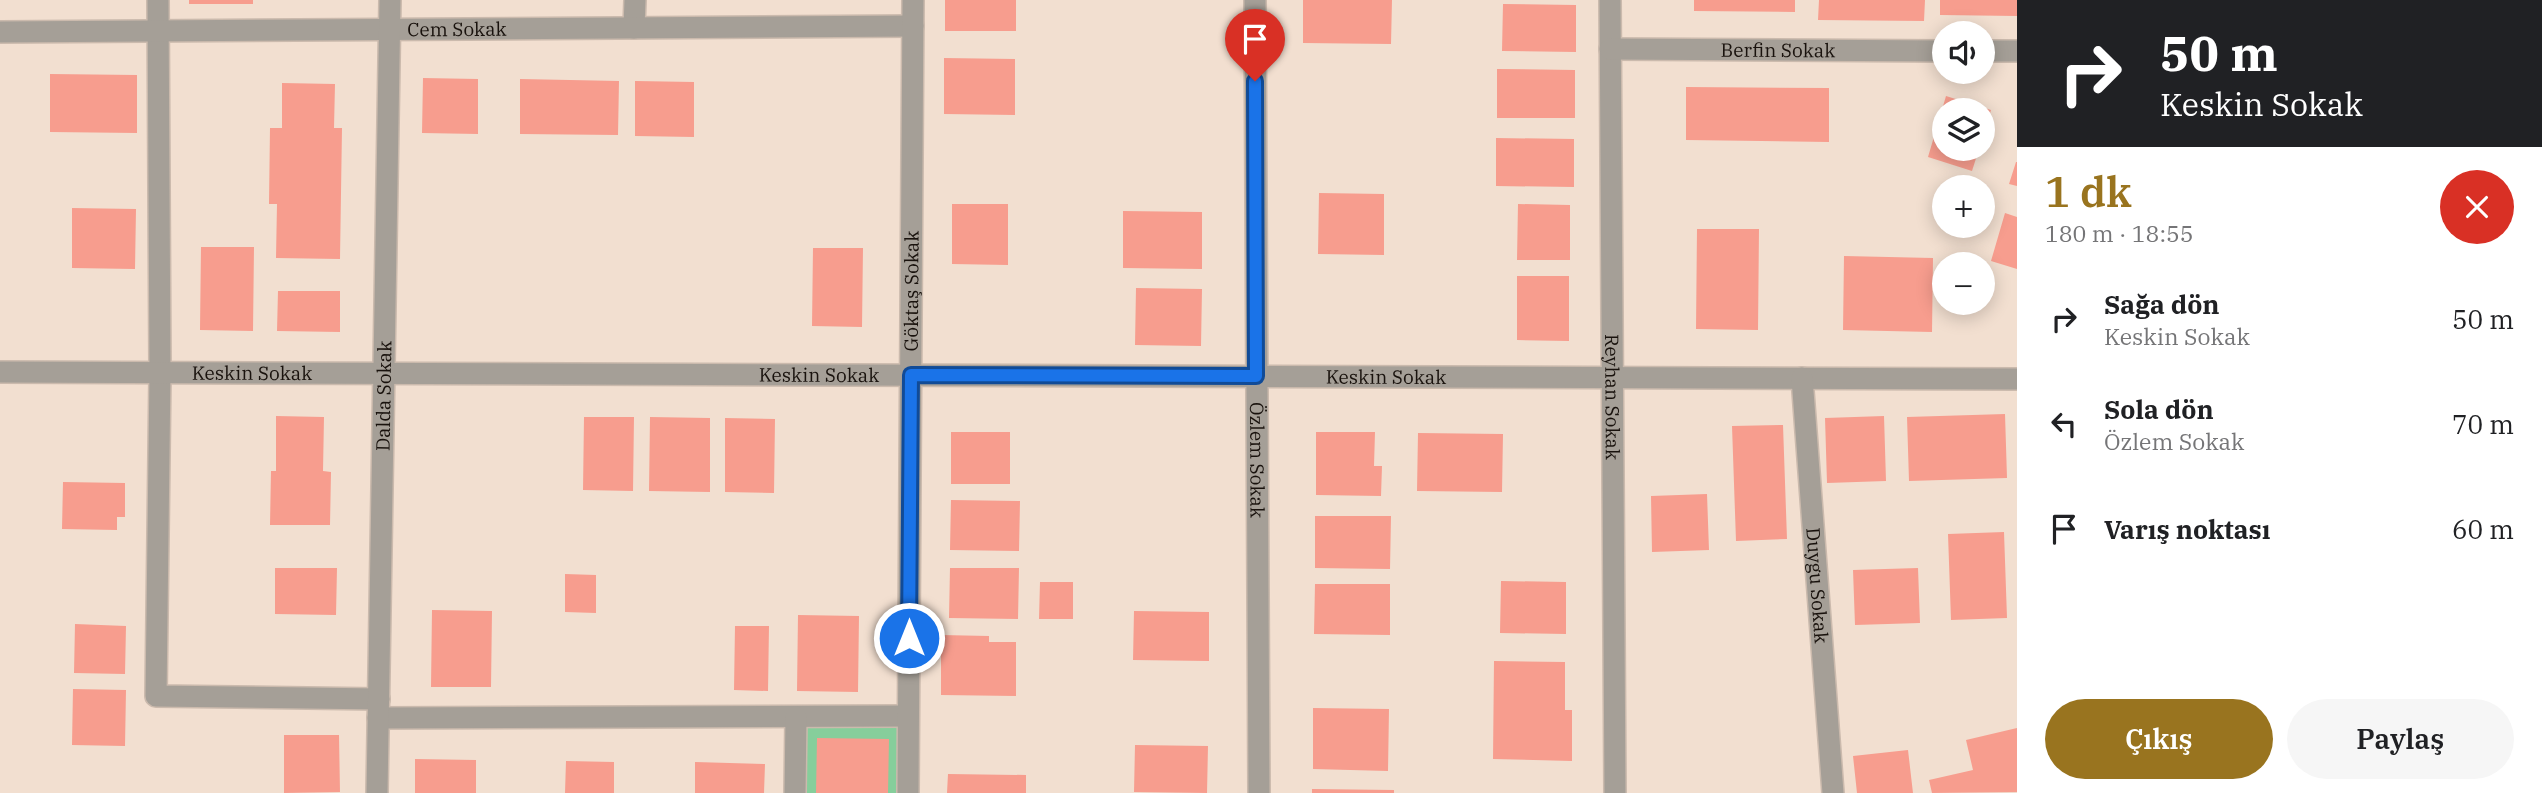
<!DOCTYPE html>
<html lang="tr">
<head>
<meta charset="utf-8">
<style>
  body { margin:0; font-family:"IBM Plex Serif",serif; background:#f6f6f6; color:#202124; height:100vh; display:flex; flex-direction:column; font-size:26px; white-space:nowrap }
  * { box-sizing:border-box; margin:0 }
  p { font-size:23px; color:#757577 }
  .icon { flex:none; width:38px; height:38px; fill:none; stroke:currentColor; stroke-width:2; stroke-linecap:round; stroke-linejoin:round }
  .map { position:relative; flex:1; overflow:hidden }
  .details { display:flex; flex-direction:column; background:#fff; width:525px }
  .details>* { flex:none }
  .top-card { background:#202124; color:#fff; overflow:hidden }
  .controls { position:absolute; left:1932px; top:21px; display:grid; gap:14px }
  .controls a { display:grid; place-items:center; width:63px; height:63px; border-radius:50%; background:#fff; box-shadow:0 4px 18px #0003; font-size:35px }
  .pin { position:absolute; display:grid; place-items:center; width:60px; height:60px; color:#fff; margin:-72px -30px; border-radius:50% 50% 50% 0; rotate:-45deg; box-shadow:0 0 7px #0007 }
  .pin .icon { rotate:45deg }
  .me { position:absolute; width:77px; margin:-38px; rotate:0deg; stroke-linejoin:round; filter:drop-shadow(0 0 5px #0008) }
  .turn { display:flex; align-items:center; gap:24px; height:147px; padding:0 28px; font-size:32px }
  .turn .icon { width:91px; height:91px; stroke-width:2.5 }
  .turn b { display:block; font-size:49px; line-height:60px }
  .round { display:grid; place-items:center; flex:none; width:74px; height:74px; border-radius:37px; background:#f6f6f6 }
  .summary { display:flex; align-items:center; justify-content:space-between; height:119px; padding:0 28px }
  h1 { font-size:42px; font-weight:600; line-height:52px; color:#99741f }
  .action { display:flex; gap:14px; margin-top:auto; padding:14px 28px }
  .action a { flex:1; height:80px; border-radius:42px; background:#99741f; color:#fff; font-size:28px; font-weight:600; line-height:80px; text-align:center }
  .action a+a { background:#f6f6f6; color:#202124 }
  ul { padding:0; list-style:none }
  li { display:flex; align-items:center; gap:21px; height:105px; padding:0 28px }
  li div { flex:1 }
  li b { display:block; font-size:26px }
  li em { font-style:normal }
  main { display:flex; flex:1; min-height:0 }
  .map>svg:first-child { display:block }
</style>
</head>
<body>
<main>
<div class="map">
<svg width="2017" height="793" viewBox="0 0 2017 793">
  <rect width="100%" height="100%" fill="#f2dfd0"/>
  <path fill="#86ce9b" d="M908,716V793H795L796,717Z"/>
  <path fill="#f79d8e" d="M189,0H253V4H189Z
    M945,0H1016V31H945Z
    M1303,0H1392L1391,44L1303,43Z
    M1694,0H1795V12L1694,11Z
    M1819,0H1925L1924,21L1818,20Z
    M1940,0H2017V16L1940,15Z
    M1503,4L1576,5V52L1502,51Z
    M944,58L1015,59V115L944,114Z
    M1497,69L1575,70V118H1497Z
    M50,74L137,75V133L50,132Z
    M423,78L478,79V134L422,133Z
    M520,79L619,81L618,135L520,134Z
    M635,81L694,82V137L635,136Z
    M282,83L335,84L334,128H342L340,259L276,258L277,204H269L270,128H282Z
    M1686,87L1829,88V142L1686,140Z
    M1946,96L1991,110L1983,136V110H1944V149H1979L1972,171L1928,157Z
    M1496,138L1574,139V187L1496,186Z
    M2016,162H2017V186L2009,184Z
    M1319,193L1384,194V255L1318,254Z
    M952,204H1008V265L952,264Z
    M1518,204L1570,205V260H1517Z
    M72,208L136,209L135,269L72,268Z
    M1123,211L1202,212V269L1123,268Z
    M2005,213L2017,217V269L1991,261Z
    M1697,229H1759L1758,330L1696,329Z
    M201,247H254L253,331L200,330Z
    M813,248H863L862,327L812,326Z
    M1844,256L1933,258L1932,332L1843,330Z
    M1517,276H1569V341L1517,340Z
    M1136,288L1202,289L1201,346L1135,345Z
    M278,291H340V332L277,331Z
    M2005,414L2007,478L1909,481L1907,417Z
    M276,416L324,417L323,471L331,472L330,525H270L271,471H276Z
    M1884,416L1886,481L1827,483L1825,418Z
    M584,417H634L633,491L583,490Z
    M650,417L710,418V492L649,491Z
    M725,418L775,419L774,493L725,492Z
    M1783,425L1787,539L1736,541L1732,426Z
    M951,432H1010V484H951Z
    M1316,432H1375L1374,466H1382L1381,496L1316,495Z
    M1418,433L1503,434L1502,492L1417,491Z
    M63,482L125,483V517H117V530L62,529Z
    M1707,494L1709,550L1652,552L1651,496Z
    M951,500L1020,501L1019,551L950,550Z
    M1315,516H1391L1390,569L1315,568Z
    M2004,532L2007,618L1951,620L1948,534Z
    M275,568H337L336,615L275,614Z
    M950,568H1019L1018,619L949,618Z
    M1918,568L1920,623L1855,625L1853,570Z
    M565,574L596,575V613L565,612Z
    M1501,581L1566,582V634L1500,633Z
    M1040,582H1073V619H1039Z
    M1315,584H1390V635L1314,634Z
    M432,610L492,611L491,687H431Z
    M1134,611L1209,612V661L1133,660Z
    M798,615L859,616L858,692L797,691Z
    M75,624L126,626L125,674L74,673Z
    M735,626H769L768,691L734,690Z
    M941,635L989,636V642H1016V696L941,695Z
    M1494,661L1565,662V710H1572V761L1493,759Z
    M73,689L126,690L125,746L72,745Z
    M1313,708L1389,709L1388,771L1313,769Z
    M2017,728V792L1932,793L1929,780L1973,770L1966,740Z
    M284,735H339L340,792L284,793Z
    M817,738L889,739L888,793H816Z
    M1135,745L1208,746L1207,793L1134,792Z
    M1908,750L1913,793H1857L1853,756Z
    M415,759L476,760V793H415Z
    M566,761L614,762V793H565Z
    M695,762L765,764L764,793H695Z
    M948,774L1026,775V793H947Z
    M1312,789L1394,790V793H1312Z"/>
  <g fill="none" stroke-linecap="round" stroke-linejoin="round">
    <g stroke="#cbbaad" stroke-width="24">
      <g id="minor">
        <path d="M158,0L160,373L156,696L379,699"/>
        <path id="s1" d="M1255,0L1259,793"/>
        <path id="s2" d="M1610,0L1615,793"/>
        <path d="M634,28L635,0"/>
        <path id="s3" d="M0,32L913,26"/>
        <path id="s4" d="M1610,49L1944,51"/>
        <path d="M1983,51H2017"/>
        <path id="s5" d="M0,372L2017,379"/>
        <path id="s6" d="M1802,378L1833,793"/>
        <path d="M378,718L908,716"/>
        <path id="s7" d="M377,793L390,0"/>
        <path d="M795,793L796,717"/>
        <path id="s8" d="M908,793L913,0"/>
      </g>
    </g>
    <use href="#minor" stroke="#a59f97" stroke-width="21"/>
  </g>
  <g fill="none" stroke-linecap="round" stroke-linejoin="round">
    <g stroke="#114b97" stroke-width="18">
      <path id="route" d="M909,638L911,375L1256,376L1255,81"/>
    </g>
    <use href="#route" stroke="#1a73e8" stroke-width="12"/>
  </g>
  <g text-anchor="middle" stroke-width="7" stroke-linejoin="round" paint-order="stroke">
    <g font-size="19" fill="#19120d" stroke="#fff">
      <text dy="7" stroke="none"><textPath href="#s3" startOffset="457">Cem Sokak</textPath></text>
      <text dy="7" stroke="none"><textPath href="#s4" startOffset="168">Berfin Sokak</textPath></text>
      <text dy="7" stroke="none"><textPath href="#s8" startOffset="502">Göktaş Sokak</textPath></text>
      <text dy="7" stroke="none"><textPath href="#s5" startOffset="252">Keskin Sokak</textPath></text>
      <text dy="7" stroke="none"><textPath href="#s5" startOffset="819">Keskin Sokak</textPath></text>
      <text dy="7" stroke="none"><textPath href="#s5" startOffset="1386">Keskin Sokak</textPath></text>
      <text dy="7" stroke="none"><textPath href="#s7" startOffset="397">Dalda Sokak</textPath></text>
      <text dy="7" stroke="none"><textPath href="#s2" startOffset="397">Reyhan Sokak</textPath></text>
      <text dy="7" stroke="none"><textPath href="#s1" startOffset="460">Özlem Sokak</textPath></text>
      <text dy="7" stroke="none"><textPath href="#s6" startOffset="208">Duygu Sokak</textPath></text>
    </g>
  </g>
</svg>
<div class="controls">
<a><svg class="icon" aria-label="sound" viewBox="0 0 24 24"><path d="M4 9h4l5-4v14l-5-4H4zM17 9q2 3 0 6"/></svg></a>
<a><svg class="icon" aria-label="layers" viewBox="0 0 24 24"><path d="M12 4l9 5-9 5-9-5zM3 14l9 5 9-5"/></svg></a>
<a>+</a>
<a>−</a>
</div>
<div class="pin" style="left:1255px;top:81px;background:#d93025"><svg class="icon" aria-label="arrive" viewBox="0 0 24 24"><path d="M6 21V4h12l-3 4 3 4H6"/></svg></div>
<svg class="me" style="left:909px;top:638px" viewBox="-20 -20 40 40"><circle r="17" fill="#1a73e8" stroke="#fff" stroke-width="3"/><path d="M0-11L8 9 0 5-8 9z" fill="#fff"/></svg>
</div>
<section class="details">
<div class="top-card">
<div class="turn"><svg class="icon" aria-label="right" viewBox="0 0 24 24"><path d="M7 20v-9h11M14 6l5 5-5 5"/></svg><div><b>50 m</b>Keskin Sokak</div></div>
</div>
<div class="summary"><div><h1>1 dk</h1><p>180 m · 18:55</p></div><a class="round" style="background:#d93025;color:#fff"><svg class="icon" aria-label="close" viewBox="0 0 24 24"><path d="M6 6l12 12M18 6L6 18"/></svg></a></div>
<ul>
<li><svg class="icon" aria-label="right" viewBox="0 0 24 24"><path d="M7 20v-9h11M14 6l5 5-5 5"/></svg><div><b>Sağa dön</b><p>Keskin Sokak</p></div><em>50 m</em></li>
<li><svg class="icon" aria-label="left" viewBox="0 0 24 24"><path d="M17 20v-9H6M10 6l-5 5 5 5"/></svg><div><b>Sola dön</b><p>Özlem Sokak</p></div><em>70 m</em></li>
<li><svg class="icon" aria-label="arrive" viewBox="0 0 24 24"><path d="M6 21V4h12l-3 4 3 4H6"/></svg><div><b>Varış noktası</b></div><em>60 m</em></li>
</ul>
<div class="action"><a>Çıkış</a><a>Paylaş</a></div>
</section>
</main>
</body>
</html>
